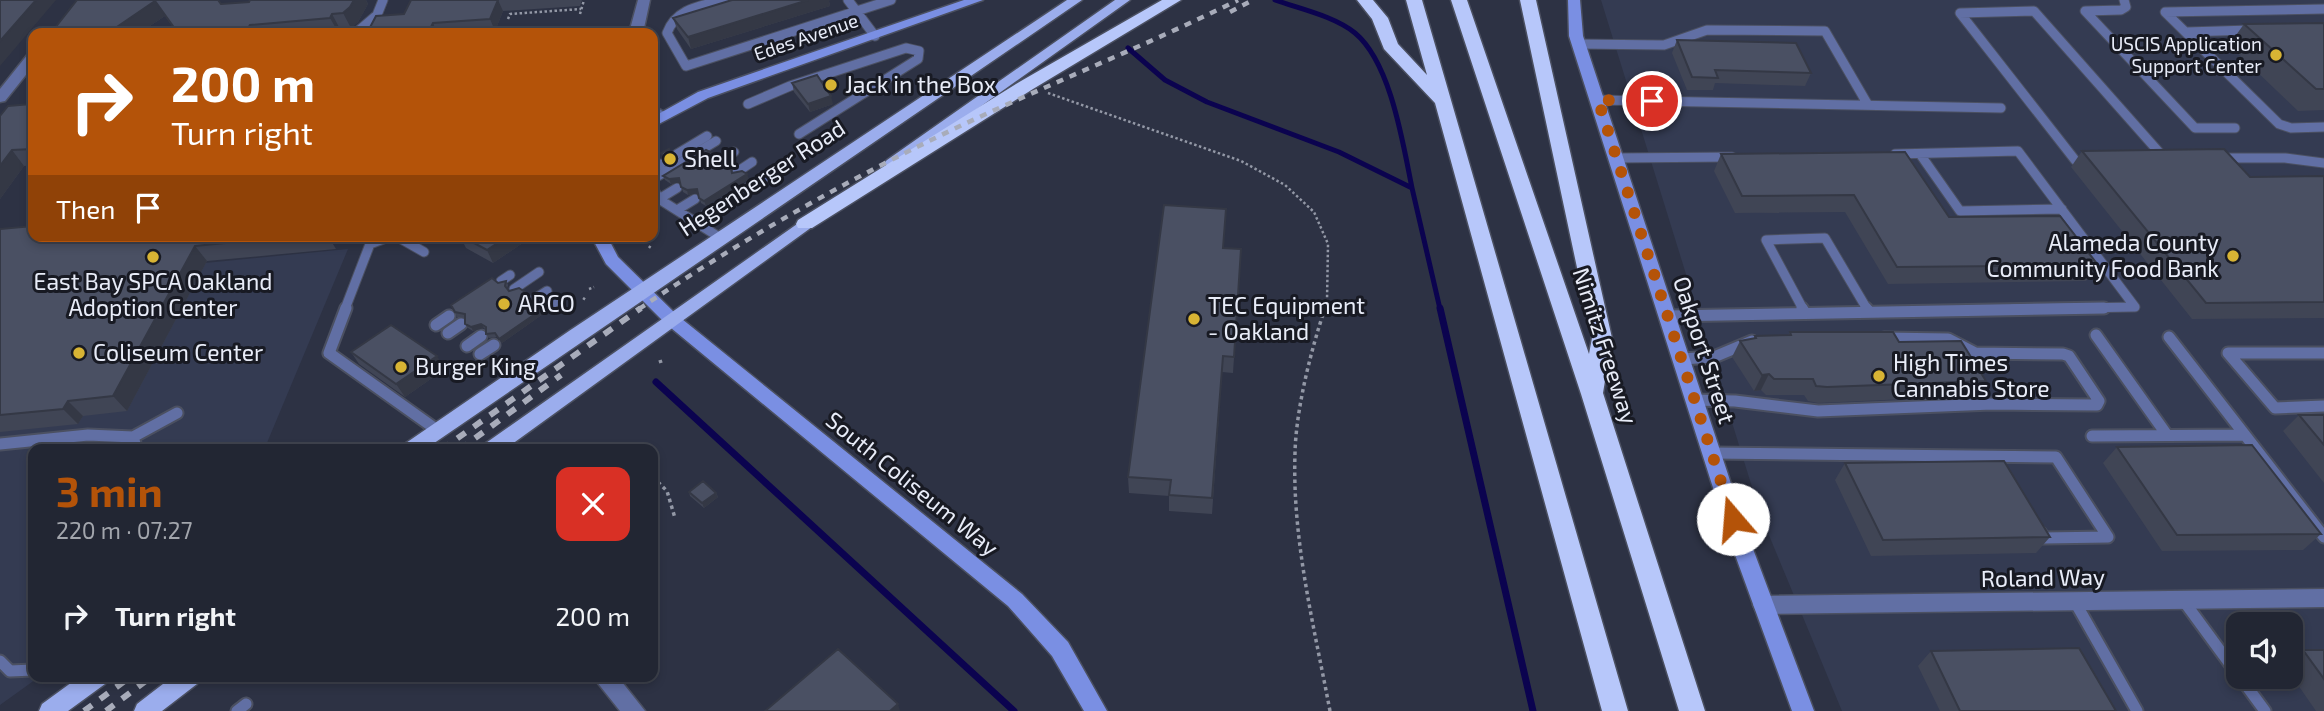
<!DOCTYPE html>
<html lang="en">
<head>
<meta charset="utf-8">
<style>
  body { margin:0; font-family:"Exo 2",sans-serif; background:#2a2e3b; color:#f1f3f6; height:100vh; display:flex; flex-direction:column; font-size:26px; white-space:nowrap }
  * { box-sizing:border-box; margin:0 }
  p { font-size:23px; color:#a2a5ac }
  .icon { flex:none; width:38px; height:38px; fill:none; stroke:currentColor; stroke-width:2; stroke-linecap:round; stroke-linejoin:round }
  .map { position:relative; flex:1; overflow:hidden }
  .drawer { position:absolute; left:28px; top:444px; width:630px; height:238px; display:flex; flex-direction:column; background:#222633; border-radius:14px; box-shadow:0 4px 10px #0003,0 0 0 2px #3f434e }
  .drawer>* { flex:none }
  .guide { position:absolute; left:28px; top:28px; width:630px; height:214px; border-radius:14px; box-shadow:0 4px 10px #0003,0 0 0 2px #3f434e; background:#b45309; color:#fff; overflow:hidden }
  .tools { position:absolute; left:2226px; top:612px; display:grid; gap:14px }
  .tools a { display:grid; place-items:center; width:77px; height:77px; border-radius:14px; background:#222633; box-shadow:0 4px 10px #0003,0 0 0 2px #3f434e; font-size:35px }
  .pin { position:absolute; display:grid; place-items:center; width:60px; height:60px; color:#fff; margin:-30px; border:4px solid #fff; border-radius:50%; box-shadow:0 2px 7px #0007 }
  .me { position:absolute; width:77px; margin:-38px; rotate:342deg; stroke-linejoin:round; filter:drop-shadow(0 0 5px #0008) }
  .turn { display:flex; align-items:center; gap:24px; height:147px; padding:0 28px; font-size:32px }
  .turn .icon { width:91px; height:91px; stroke-width:2.5 }
  .turn b { display:block; font-size:49px; line-height:60px }
  .then { display:flex; align-items:center; height:66px; padding:0 28px; background:#0003; gap:14px; font-size:26px }
  .round { display:grid; place-items:center; flex:none; width:74px; height:74px; border-radius:14px; background:#2a2e3b }
  .summary { display:flex; align-items:center; justify-content:space-between; height:119px; padding:0 28px }
  h1 { font-size:42px; font-weight:700; line-height:52px; color:#b45309 }
  ul { padding:0; list-style:none }
  li { display:flex; align-items:center; gap:21px; height:105px; padding:0 28px }
  li div { flex:1 }
  li b { display:block; font-size:26px }
  li em { font-style:normal }
  .map>svg:first-child { display:block }
</style>
</head>
<body>
<div class="map">
<svg width="2324" height="711" viewBox="0 0 2324 711">
  <rect width="100%" height="100%" fill="#2d3244"/>
  <path fill="#343b52" fill-rule="evenodd" d="M2324,0V711H1842L1761,516L1601,0ZM2238,625H2291V677H2238Z
    M348,249L264,450H33V677H39L0,705V283Z"/>
  <g fill="none" stroke-linecap="round" stroke-linejoin="round">
    <path stroke="#0b034f" stroke-width="5" d="M1275,0C1300,9 1334,16 1355,33C1391,63 1403,144 1412,188
      M1128,48L1165,80L1207,102L1339,152L1412,188L1440,309"/>
    <path stroke="#0b034f" stroke-width="7" d="M1440,308L1533,711
      M656,382L1014,711"/>
    <g stroke="#4b5061" stroke-width="11">
      <path id="lane-far1" d="M724,0C701,6 676,8 667,33L686,66L891,0
        M848,0L875,36
        M2324,9L2165,12L2279,124L2291,128L2324,127
        M2085,11L2195,128H2235
        M2085,11L2121,10L2126,7L2124,0
        M2186,32L2251,30
        M356,33L377,15L383,0
        M1579,44L1664,45L1707,30L1825,31L1868,105
        M1598,100L2001,108
        M748,104L790,86L906,48L919,51L918,59L799,134
        M677,154L707,136
        M1895,154L2018,151L2135,307
        M1920,154L1960,211L2062,209
        M1616,158L1732,157
        M2219,158H2285L2324,163
        M2075,160L1960,13L2034,11L2165,159
        M719,161L734,152
        M653,168L661,164
        M737,172L752,162
        M653,179L716,141
        M653,188L659,199L677,188
        M653,200L659,199L719,237
        M677,210L695,199
        M695,221L771,173
        M396,236L424,252
        M501,281L510,275
        M514,289L539,272
        M533,300L547,291
        M546,308L555,302
        M345,309L370,244L391,236
        M1803,309L1766,240L1825,238L1867,309
        M2013,309L2135,307"/>
    </g>
    <g stroke="#4b5061" stroke-width="15">
      <path id="lane" d="M346,308L329,353L437,430
        M1802,308L1805,313
        M1866,308L1869,312
        M1667,316L2104,308
        M436,325L449,316
        M448,333L461,324
        M2096,335L2167,435
        M2169,337L2324,537
        M467,346L481,336
        M2324,353H2228L2275,408L2324,406
        M480,354L494,345
        M1681,359L1714,357L1752,341
        M1694,400L1735,401L1818,411L1992,404L2097,405L2099,401L2069,356L2063,354L1975,353L1948,339L1884,338
        M2092,436L2245,435
        M133,437L177,413
        M0,444L88,435L133,437L137,450
        M1712,453L2056,457L2108,537L2044,538L2040,532
        M2183,600L2238,675
        M2075,602L2137,711
        M0,661L10,671L33,670
        M2240,677L2265,711
        M237,711L246,704"/>
    </g>
    <g stroke="#4b5061" stroke-width="3">
      <path id="street" d="M638,0H650L643,33H629Z
        M33,53V66L5,101L0,102V89L28,54Z
        M653,105L669,115L667,118L662,119L653,115Z
        M2324,589V607L1763,614L1756,611L1753,605L1756,599L1763,596Z
        M593,677H618L645,711H620Z"/>
    </g>
    <g stroke="#4b5061" stroke-width="3">
      <path id="secondary" d="M964,0H983L708,98L653,127V117L698,92Z
        M1568,0H1580L1583,36L1750,541L1814,711H1792L1730,541L1569,36Z
        M591,236H607L618,257L677,315L1022,594L1068,642L1107,711H1084L1052,656L1008,606L665,323L606,264Z"/>
    </g>
    <g stroke="#4b5061" stroke-width="3">
      <path id="primary" d="M1067,0H1082L424,450H401L403,445L569,331Z
        M1115,0H1130L897,166H887L884,163L887,160Z
        M817,210L825,215L823,219L504,450H481L483,445Z
        M79,677H108L105,684L68,711H39L42,704Z
        M172,677H200L197,684L162,711H134L137,704Z"/>
    </g>
    <g stroke="#4b5061" stroke-width="3">
      <path id="highway" d="M1162,0H1181L1033,89L812,228H798L796,224L798,220L1021,81Z
        M1357,0H1373L1388,18L1398,44L1427,75L1406,0H1422L1628,711H1602L1435,103L1384,49L1372,19Z
        M1451,0H1467L1589,354L1592,338L1520,0H1536L1612,338L1603,393L1705,711H1679L1581,394Z"/>
    </g>
    <path stroke="#9398a6" stroke-width="2.5" stroke-dasharray="2.5 2.5" stroke-linecap="butt" d="M580,14L584,0
      M508,19L510,14L581,9
      M1048,93L1241,161L1285,185L1314,212L1328,244L1327,301L1324,309
      M649,248L651,245
      M589,289L594,287
      M583,298L586,300"/>
    <path stroke="#9398a6" stroke-width="3.5" stroke-dasharray="3.5 3.5" stroke-linecap="butt" d="M1325,308C1311,350 1296,409 1295,453C1292,540 1314,626 1330,711
      M660,360L661,363
      M653,477L667,491L675,518"/>
    <use href="#lane-far1" stroke="#616fa4" stroke-width="9"/>
    <use href="#lane" stroke="#616fa4" stroke-width="11"/>
    <use href="#street" fill="#616fa4" fill-rule="evenodd"/>
    <use href="#secondary" fill="#7a8fe3" fill-rule="evenodd"/>
    <use href="#primary" fill="#9baded" fill-rule="evenodd"/>
    <use href="#highway" fill="#b7c7fa" fill-rule="evenodd"/>
    <path stroke="#a8acba" stroke-width="4.5" stroke-dasharray="7 7" stroke-linecap="butt" d="M1230,12L1253,0
      M639,309C728,249 822,194 919,146C1023,94 1133,52 1238,0"/>
    <path stroke="#a8acba" stroke-width="6" stroke-dasharray="10 10" stroke-linecap="butt" d="M441,450L641,308
      M459,450L561,375
      M84,711L130,677
      M106,711L151,677"/>
  </g>
  <path fill="#404555" d="M77,0L221,4L249,2L250,0H366L368,4L358,22L351,28L340,29L338,32L329,33H177L165,16L139,33H51Z
    M411,0H582L580,6L503,11L495,31L460,33H367L404,14Z
    M829,1L830,6L691,49L677,29L673,18Z
    M2324,23V110L2298,111L2229,45L2244,24Z
    M1677,40L1811,73L1805,86L1715,83L1713,90H1687L1672,53Z
    M792,83L833,104L810,112L794,92Z
    M33,101V165L24,166L0,199V116L31,104Z
    M2082,151L2250,177L2324,176V318L2192,319L2071,167Z
    M1721,154L1949,217L2098,265L2086,281L1888,284L1845,212L1735,213L1714,171Z
    M714,162L732,173L749,179L706,206L701,203L698,193L688,195L683,192L680,182L671,184L665,180L663,176Z
    M0,229L33,236H328L336,249L207,261L127,411L83,416L78,424L0,432Z
    M460,236H533L493,263L466,248Z
    M1224,248L1241,249L1233,373L1222,372L1212,514L1169,511V496L1129,493L1128,477Z
    M506,281L508,285L507,289L509,291L527,297L528,301L538,300L540,305L539,308L543,314L502,343L497,337L489,338L486,334V330L484,328L473,331L468,328L465,324V318L457,317L455,312L498,283Z
    M1790,332L1899,342L1986,381L1974,396L1818,403L1808,401L1804,395H1766L1761,390L1754,391L1732,357L1740,341L1753,339L1755,336L1788,335Z
    M351,352L445,369L405,397L359,364Z
    M2299,415H2324V483L2283,431Z
    M2117,447L2321,534L2303,550L2162,551L2103,463Z
    M1845,463L2050,537L2036,553L1871,556L1835,480Z
    M689,492L716,493L718,497L704,508L690,496Z
    M2303,650H2324V711H2316L2291,675V660Z
    M1931,651L2116,711H1940L1918,666Z"/>
  <path fill="#343845" d="M36,0H56L0,66V41Z
    M354,0H366L368,4L358,22L351,28L343,13Z
    M498,0L503,11L495,31L490,19Z
    M808,0H831L829,1L830,6L691,49L688,37Z
    M155,1L165,16L139,33H108Z
    M332,14L340,29L338,32L330,18Z
    M433,23L437,33H428Z
    M250,25L255,33H245Z
    M831,96L833,104L810,112L808,104Z
    M12,150L24,166L0,199V166Z
    M671,155L672,159L668,162L666,158Z
    M747,174L749,179L706,206L704,201Z
    M679,178L681,182L671,184L669,179Z
    M697,189L699,193L688,195L687,190Z
    M508,236H533L493,263L487,250Z
    M195,246L207,261L127,411L113,396Z
    M541,310L543,314L502,343L499,339Z
    M481,324L484,328L473,331L471,327Z
    M437,356L445,369L405,397L396,384Z
    M1769,374L1761,390L1754,391L1762,375Z
    M68,401L83,416L78,424L63,409Z
    M716,493L718,497L704,508L702,503Z
    M898,704L900,711H890Z"/>
  <path fill="#4a5063" stroke="#343845" stroke-width="2" d="M0,0H36L0,41Z
    M77,0H218L221,4L249,2L250,0H354L350,7L343,13L332,14L330,18L250,25L245,33H178L155,1L108,33H51Z
    M411,0H498L490,19L433,23L428,33H367L376,16L404,14Z
    M732,0H808L688,37L673,18Z
    M2324,23V89H2316L2244,24Z
    M1677,40L1796,43L1811,73L1715,70L1718,78L1692,77Z
    M817,75L831,96L808,104L792,83Z
    M33,101V149L12,150L0,166V116L8,106L31,104Z
    M669,149L671,155L666,158L661,153Z
    M2224,149L2250,177L2324,176V302L2206,303L2082,151Z
    M706,150L712,153L714,162L724,161L730,164L732,173L742,171L747,174L704,201L699,198L697,189L687,190L681,187L679,178L669,179L663,176Z
    M1905,152L1949,217L2060,216L2098,265L1897,267L1854,195L1742,196L1721,154Z
    M1164,205L1226,209L1223,248L1241,249L1234,357L1223,356L1212,498L1169,495L1171,480L1128,477Z
    M33,226V236H297L195,246L113,396L68,401L63,409L0,415V229Z
    M461,236H508L487,250Z
    M492,278L498,283L506,281L505,286L509,291L519,288L525,292L527,301L538,300L537,305L541,310L499,339L495,333L486,334V327L481,324L471,327L465,324V314L455,312L451,305Z
    M391,325L437,356L396,384L351,352Z
    M1790,332H1893L1899,342L1961,341L1986,381L1827,387L1816,386L1813,379H1774L1769,374L1762,375L1740,341L1756,338L1755,336L1791,335Z
    M2299,415H2324V445Z
    M556,445L561,450H548Z
    M2252,445L2321,534L2177,535L2117,447Z
    M2004,461L2050,537L1883,540L1845,463Z
    M703,481L716,493L702,503L689,492Z
    M2079,648L2116,711H1960L1931,651Z
    M838,649L898,704L890,711H765Z
    M2303,650H2324V679Z"/>
  <g fill="none" stroke-linecap="round" stroke-linejoin="round">
    <path stroke="#b45309" stroke-width="12" stroke-dasharray="0 21.6" d="M1652,101L1598,100L1733,519"/>
  </g>
  <g fill="#d8b434" stroke="#181a23" stroke-width="2.5">
    <circle cx="2276" cy="55" r="7"/>
    <circle cx="831" cy="85" r="7"/>
    <circle cx="670" cy="159" r="7"/>
    <circle cx="2233" cy="256" r="7"/>
    <circle cx="153" cy="257" r="7"/>
    <circle cx="504" cy="304" r="7"/>
    <circle cx="1194" cy="319" r="7"/>
    <circle cx="79" cy="353" r="7"/>
    <circle cx="401" cy="367" r="7"/>
    <circle cx="1879" cy="376" r="7"/>
  </g>
  <g text-anchor="middle" stroke-width="6" stroke-linejoin="round" paint-order="stroke">
    <g font-size="19" fill="#e8ecf8" stroke="#181a23">
      <text transform="translate(806 37) rotate(-19)" y="7">Edes Avenue</text>
    </g>
    <g font-size="19" fill="#e8ecf8" stroke="#181a23" text-anchor="end">
      <text x="2262" y="51">USCIS Application<tspan x="2262" dy="22">Support Center</tspan></text>
    </g>
    <g font-size="23" fill="#e8ecf8" stroke="#181a23" text-anchor="start">
      <text x="845" y="93">Jack in the Box</text>
      <text x="684" y="167">Shell</text>
      <text x="2219" y="251" text-anchor="end">Alameda County<tspan x="2219" dy="26">Community Food Bank</tspan></text>
      <text x="153" y="290" text-anchor="middle">East Bay SPCA Oakland<tspan x="153" dy="26">Adoption Center</tspan></text>
      <text x="518" y="312">ARCO</text>
      <text x="1208" y="314">TEC Equipment<tspan x="1208" dy="26">- Oakland</tspan></text>
      <text x="93" y="361">Coliseum Center</text>
      <text x="1893" y="371">High Times<tspan x="1893" dy="26">Cannabis Store</tspan></text>
      <text x="415" y="375">Burger King</text>
    </g>
    <g font-size="23" fill="#e8ecf8" stroke="#181a23">
      <text transform="translate(762 178) rotate(-33)" y="8">Hegenberger Road</text>
      <text transform="translate(1605 346) rotate(72)" y="8">Nimitz Freeway</text>
      <text transform="translate(1704 350) rotate(72)" y="8">Oakport Street</text>
      <text transform="translate(912 484) rotate(39)" y="8">South Coliseum Way</text>
      <text transform="translate(2043 578) rotate(-1)" y="8">Roland Way</text>
    </g>
  </g>
</svg>
<div class="tools">
<a><svg class="icon" aria-label="sound" viewBox="0 0 24 24"><path d="M4 9h4l5-4v14l-5-4H4zM17 9q2 3 0 6"/></svg></a>
</div>
<div class="pin" style="left:1652px;top:101px;background:#d93025"><svg class="icon" aria-label="arrive" viewBox="0 0 24 24"><path d="M6 21V4h12l-3 4 3 4H6"/></svg></div>
<svg class="me" style="left:1733px;top:519px" viewBox="-20 -20 40 40"><circle r="19" fill="#fff"/><path d="M0-13L10 11 0 6-10 11z" fill="#b45309"/></svg>
<div class="guide">
<div class="turn"><svg class="icon" aria-label="right" viewBox="0 0 24 24"><path d="M7 20v-9h11M14 6l5 5-5 5"/></svg><div><b>200 m</b>Turn right</div></div>
<div class="then">Then<svg class="icon" aria-label="arrive" viewBox="0 0 24 24"><path d="M6 21V4h12l-3 4 3 4H6"/></svg></div>
</div>
<section class="drawer">
<div class="summary"><div><h1>3 min</h1><p>220 m · 07:27</p></div><a class="round" style="background:#d93025;color:#fff"><svg class="icon" aria-label="close" viewBox="0 0 24 24"><path d="M6 6l12 12M18 6L6 18"/></svg></a></div>
<ul>
<li><svg class="icon" aria-label="right" viewBox="0 0 24 24"><path d="M7 20v-9h11M14 6l5 5-5 5"/></svg><div><b>Turn right</b></div><em>200 m</em></li>
</ul>
</section>
</div>
</body>
</html>
